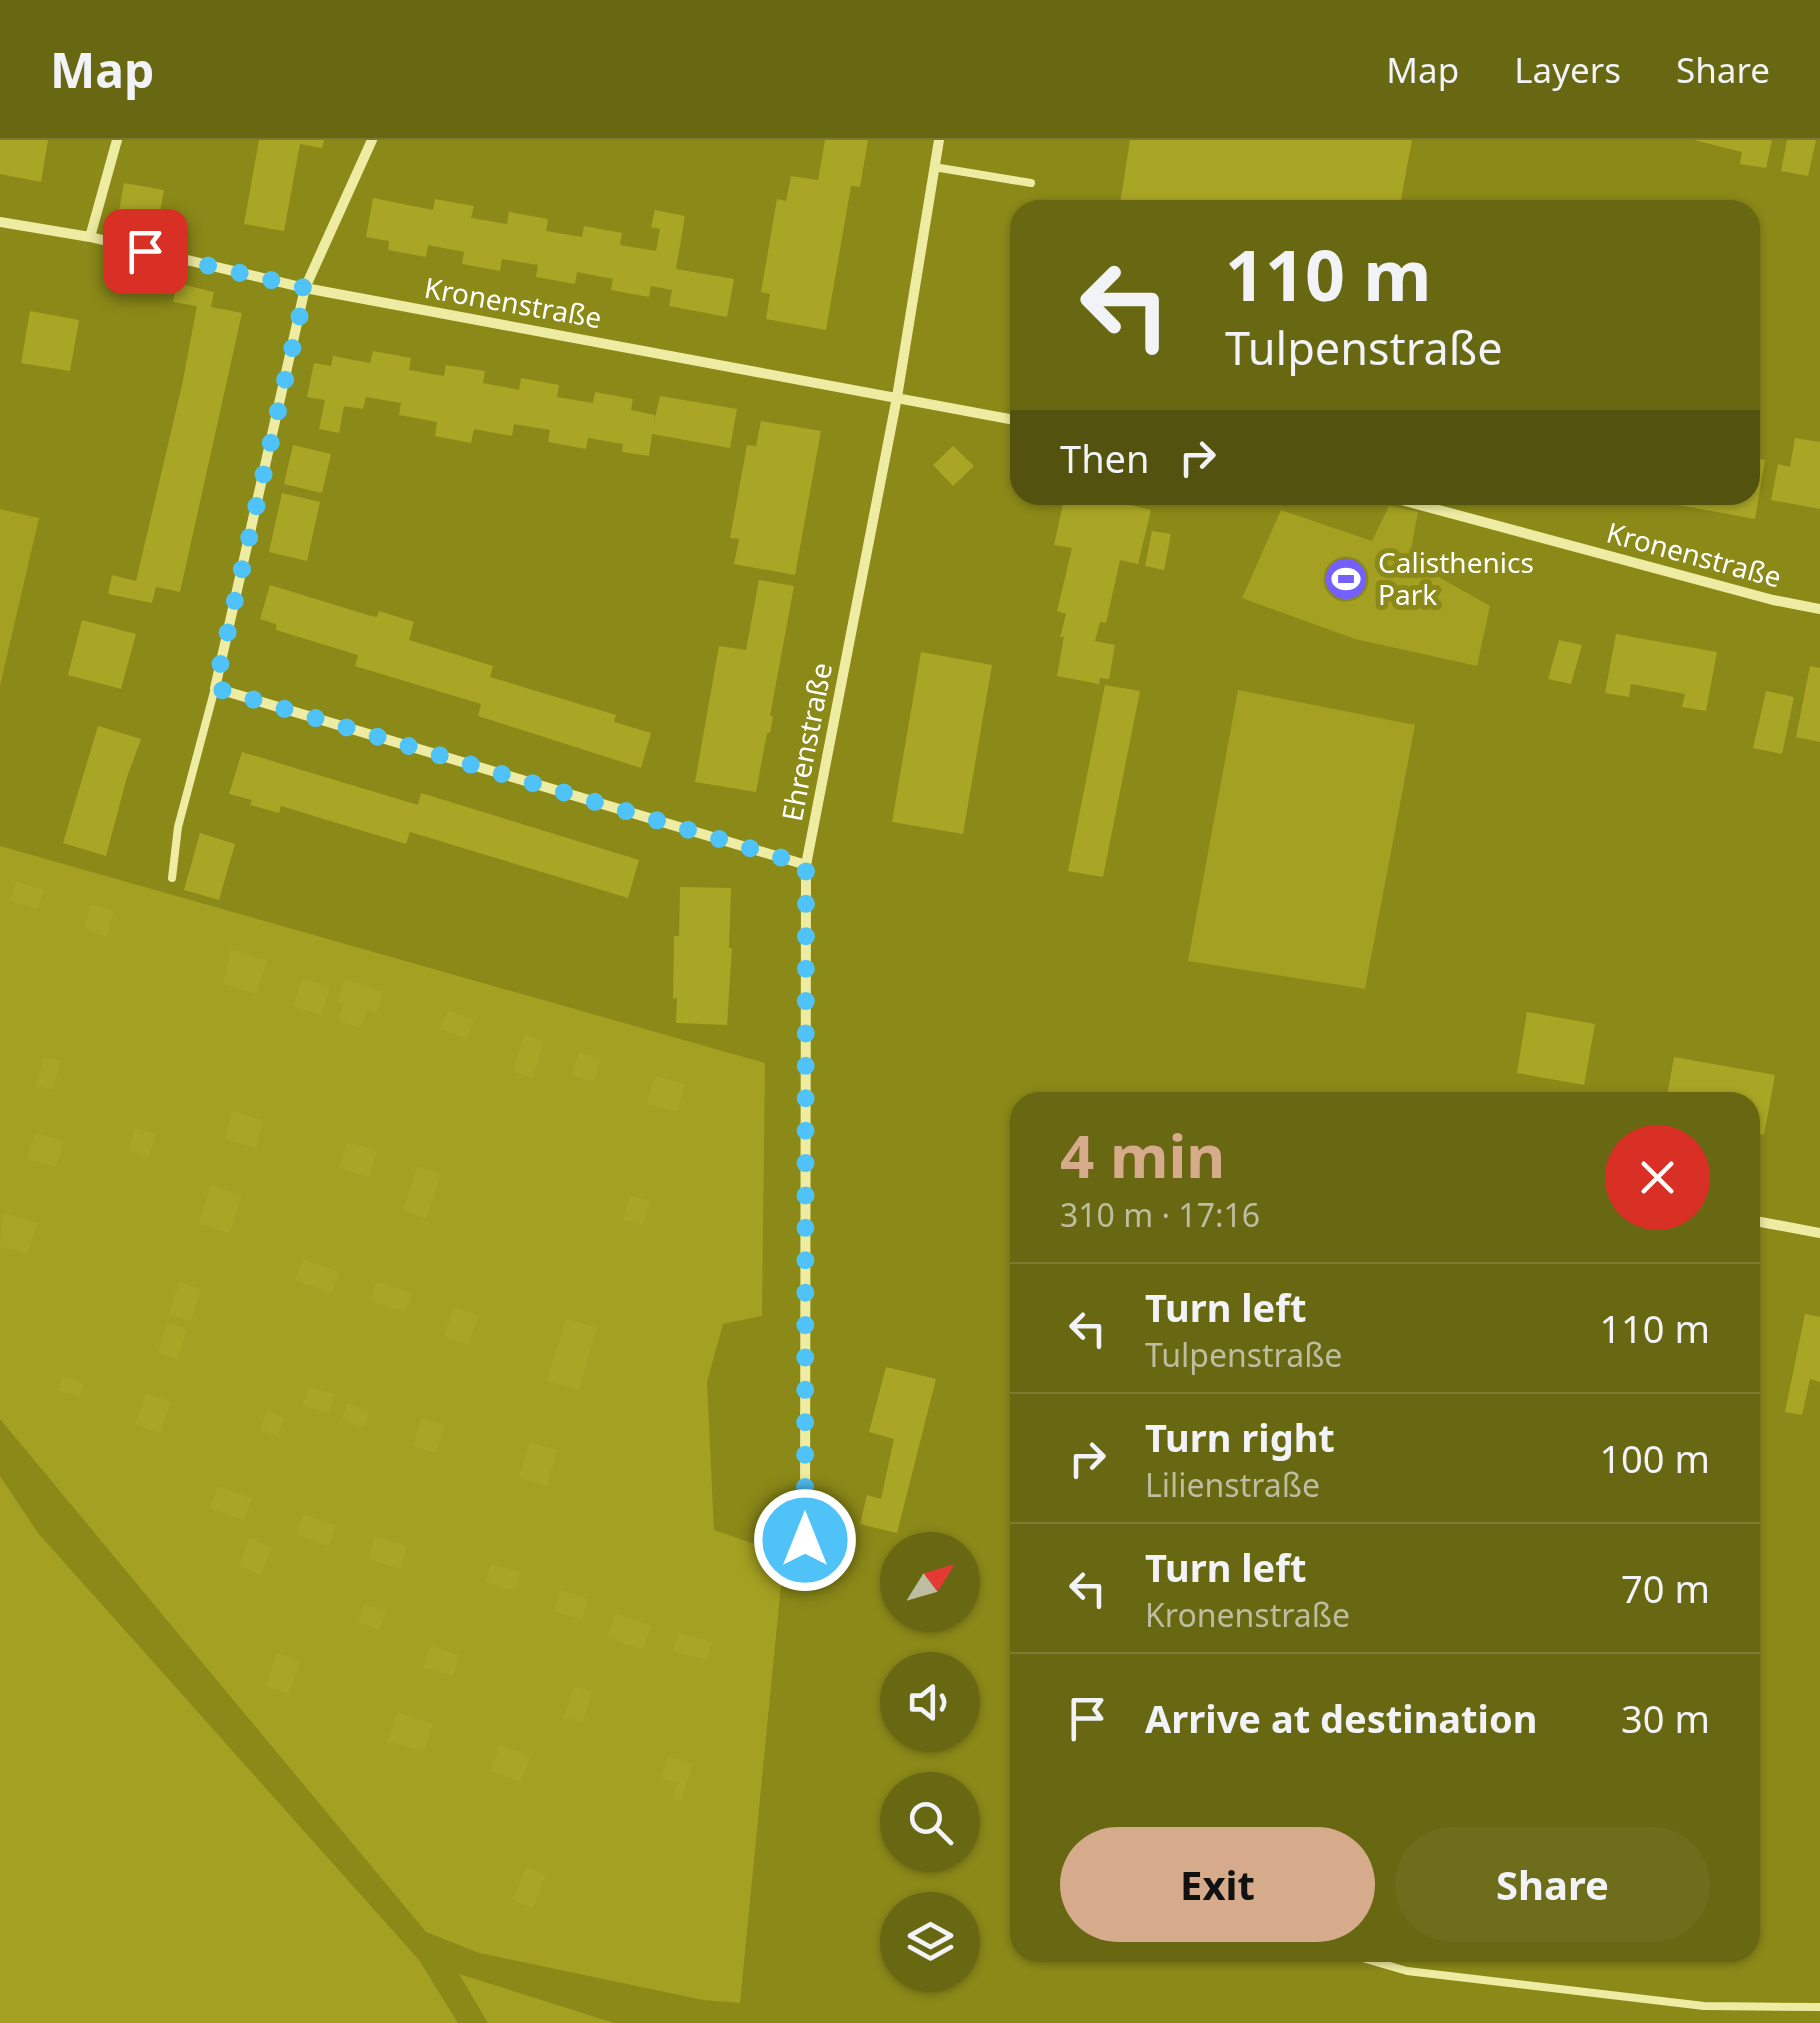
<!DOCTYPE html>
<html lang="en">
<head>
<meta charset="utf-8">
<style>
  body { margin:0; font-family:"Noto Sans",sans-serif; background:#6d6d1b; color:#f1f3f6; height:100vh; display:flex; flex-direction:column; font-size:38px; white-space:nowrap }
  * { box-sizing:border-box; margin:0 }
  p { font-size:32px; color:#bdbe9f }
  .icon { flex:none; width:55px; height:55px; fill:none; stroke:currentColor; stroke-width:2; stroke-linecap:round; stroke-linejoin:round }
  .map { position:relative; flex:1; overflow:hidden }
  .side { position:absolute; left:1010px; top:952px; width:750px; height:870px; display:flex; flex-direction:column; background:#686712; border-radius:30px; box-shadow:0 2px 8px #0004 }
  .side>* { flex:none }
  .hud { position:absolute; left:1010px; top:60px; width:750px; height:305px; border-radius:30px; box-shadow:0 2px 8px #0004; background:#686712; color:#f1f3f6; overflow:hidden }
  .needle { width:65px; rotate:53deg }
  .buttons { position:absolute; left:880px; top:1392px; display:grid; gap:20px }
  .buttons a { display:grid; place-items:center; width:100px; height:100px; border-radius:50%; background:#686712; box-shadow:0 2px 8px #0004; font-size:50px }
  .pin { position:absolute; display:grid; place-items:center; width:85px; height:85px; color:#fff; margin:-42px; border-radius:20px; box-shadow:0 5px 15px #0006 }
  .me { position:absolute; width:110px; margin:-55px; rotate:0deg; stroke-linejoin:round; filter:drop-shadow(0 0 8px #0008) }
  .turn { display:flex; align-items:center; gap:35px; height:210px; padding:0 50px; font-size:45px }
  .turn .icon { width:130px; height:130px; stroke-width:2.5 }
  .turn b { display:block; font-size:70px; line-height:85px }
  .then { display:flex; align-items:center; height:95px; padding:0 50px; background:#0003; gap:20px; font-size:38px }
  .round { display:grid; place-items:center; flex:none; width:105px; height:105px; border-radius:52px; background:#6d6d1b }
  .summary { display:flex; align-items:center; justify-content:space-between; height:170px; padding:0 50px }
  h1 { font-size:60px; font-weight:700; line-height:75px; color:#d6ab8b }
  .action { display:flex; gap:20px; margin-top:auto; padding:20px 50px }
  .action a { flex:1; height:115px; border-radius:60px; background:#d6ab8b; color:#111; font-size:40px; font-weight:700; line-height:115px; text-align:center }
  .action a+a { background:#6d6d1b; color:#f1f3f6 }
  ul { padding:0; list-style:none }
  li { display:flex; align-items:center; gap:30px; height:130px; padding:0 50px; border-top:2px solid #7b7b32 }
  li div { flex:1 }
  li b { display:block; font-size:38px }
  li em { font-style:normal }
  header { display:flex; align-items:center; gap:60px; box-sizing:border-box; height:140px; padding:0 50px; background:#686712; border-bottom:2px solid #7b7b32 }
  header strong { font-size:48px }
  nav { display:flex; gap:55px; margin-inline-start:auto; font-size:35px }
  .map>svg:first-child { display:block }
</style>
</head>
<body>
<header>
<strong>Map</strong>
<nav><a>Map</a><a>Layers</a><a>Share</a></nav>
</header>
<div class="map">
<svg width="1820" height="1883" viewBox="0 0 1820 1883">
  <rect width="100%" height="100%" fill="#8b8918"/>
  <path fill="#a4a021" d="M1389,366L1418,372L1409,420L1490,466L1477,526L1355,499L1242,458L1281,370L1372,401Z
    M0,369L39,378L0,546Z
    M1238,550L1415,585L1365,849L1188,821Z
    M0,706L765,923L762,1176L723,1184L707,1242L714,1390L784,1414L740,1863L703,1860L479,1813L426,1792L0,1279Z
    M0,1336L38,1393L419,1820L458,1883H0Z
    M459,1834L614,1883H488Z"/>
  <path fill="#a9a626" d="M0,0H48L41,42L0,34Z
    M259,0H324L322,8L300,4L284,91L244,84Z
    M825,0H868L860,47L851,46L826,190L766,179L770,154L761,152L777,59L786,61L791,36L818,40Z
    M1130,0H1412L1399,70H1119Z
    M1694,0H1772L1766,28L1740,24L1742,12Z
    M1787,0H1816L1808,36L1781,31Z
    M124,43L164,50L157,88L117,82Z
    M373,58L433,70L435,59L474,66L471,78L507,84L509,72L548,79L546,91L582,97L584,86L622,93L620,105L656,111L660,89L651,87L655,70L685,76L676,129L734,139L727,177L669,166L672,150L651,146L649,157L611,150L613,139L577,132L575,144L536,137L538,125L502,119L500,131L462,124L464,112L428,105L426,117L388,110L389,101L366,97Z
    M177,143L214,152L211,167L242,173L180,452L156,447L152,463L108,454L112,435L136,441L182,245L197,166L173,162Z
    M30,171L79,180L70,231L21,223Z
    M373,211L411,218L409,230L444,236L446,225L485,231L483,243L519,250L521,238L559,245L557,257L593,263L595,252L633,259L631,270L655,275L653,287L660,256L737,269L730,308L652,294L649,316L622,312L623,304L588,298L586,309L548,302L550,290L514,284L512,296L474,289L471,303L435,296L437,282L399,275L401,263L366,257L363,269L344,266L339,293L319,289L325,260L307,257L314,223L331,226L333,216L370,223Z
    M761,281L821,291L795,435L734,424L739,399L730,398L747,305L756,306Z
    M1795,298L1820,302V369L1771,360L1778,324L1790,327Z
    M293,305L331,314L322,353L284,344Z
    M953,306L974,326L953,346L933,325Z
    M1750,316L1765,320L1755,379L1651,360L1652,355H1750Z
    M282,353L320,362L307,421L269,412Z
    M1065,355H1088L1151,370L1138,424L1120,420L1106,483L1100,482L1095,501L1115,505L1109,539L1100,538L1099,544L1057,536L1064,496L1060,498L1066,474L1057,471L1072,408L1054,405Z
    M1152,391L1171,394L1164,430L1145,426Z
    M759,440L794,446L770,576H773L770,593H767L756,652L695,642L719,506L746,510Z
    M270,445L371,476L377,477L379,471L414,482L409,500L493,526L490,537L616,575L614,582L651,593L641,628L478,576L481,564L355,526L358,515L276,490V484L260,479Z
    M82,480L136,494L121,549L68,535Z
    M1616,494L1717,512L1706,571L1682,567L1685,554L1631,544L1629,557L1605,553Z
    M1559,500L1582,505L1571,544L1548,539Z
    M921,512L992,525L963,694L892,682Z
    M1810,526L1820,528V602L1796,597Z
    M1105,545L1140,551L1103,737L1068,731Z
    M1766,551L1794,557L1782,614L1753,608Z
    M98,586L141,599L127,637L106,716L63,703Z
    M242,612L418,665L421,653L639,720L628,758L410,692L406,704L281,666L279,673L250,665L252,660L229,654Z
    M200,693L235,704L219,760L184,750Z
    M16,742L44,750L38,769L10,761Z
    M680,747L731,748L729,808H732L727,885L676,883L677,858L673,859L674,796H679Z
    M91,764L114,771L107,797L84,789Z
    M231,809L267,821L256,854L223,844Z
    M302,839L330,847L322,875L293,866Z
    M345,839L384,852L376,873L367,870L361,888L338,881L344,864L337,862Z
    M448,870L474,880L467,899L440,889Z
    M1527,872L1595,884L1584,945L1517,933Z
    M524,894L544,901L533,938L513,932Z
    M579,912L601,919L594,942L572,935Z
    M44,917L61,921L53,950L36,945Z
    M1674,917L1775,935L1764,995L1750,992V962H1666Z
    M655,936L685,944L677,972L647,964Z
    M232,971L263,980L256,1008L225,999Z
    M135,988L156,994L149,1017L128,1011Z
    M35,993L64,1001L56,1027L27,1019Z
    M347,1002L377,1011L369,1037L339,1028Z
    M418,1026L441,1034L426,1079L403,1070Z
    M211,1045L242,1055L230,1093L199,1084Z
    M630,1056L650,1061L643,1085L623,1079Z
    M4,1073L37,1083L28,1114L0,1106Z
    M303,1119L339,1132L332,1153L295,1140Z
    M179,1142L201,1149L191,1181L169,1174Z
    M376,1142L412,1153L406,1172L371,1161Z
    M453,1167L478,1175L469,1205L444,1197Z
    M1805,1174L1820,1177V1242L1810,1239L1802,1275L1785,1272Z
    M566,1179L597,1188L579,1250L547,1241Z
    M167,1183L187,1189L178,1219L158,1213Z
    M886,1227L936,1239L897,1393L860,1384L867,1355L881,1359L894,1299L869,1292Z
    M63,1236L84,1243L79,1257L58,1250Z
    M308,1247L334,1254L329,1273L303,1266Z
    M146,1254L171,1262L160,1293L135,1284Z
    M347,1263L370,1271L365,1287L342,1280Z
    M267,1270L284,1278L278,1296L260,1289Z
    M422,1278L445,1285L436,1313L413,1306Z
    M530,1302L557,1310L547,1346L519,1338Z
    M218,1346L252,1359L244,1380L210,1368Z
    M303,1374L336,1385L329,1406L296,1395Z
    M375,1396L407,1406L401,1429L368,1419Z
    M249,1398L272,1407L261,1435L239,1426Z
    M491,1424L520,1432L515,1451L486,1442Z
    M560,1450L588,1459L582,1480L554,1471Z
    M364,1464L386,1471L379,1490L358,1482Z
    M616,1473L651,1486L643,1510L607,1497Z
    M678,1493L712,1502L707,1520L673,1511Z
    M430,1506L459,1515L453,1536L423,1527Z
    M277,1513L300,1521L289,1554L266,1546Z
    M574,1546L592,1552L583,1582L564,1577Z
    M397,1573L433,1584L424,1612L388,1601Z
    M500,1605L530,1616L521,1642L490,1631Z
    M668,1616L692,1624L681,1662L672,1659L677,1643L661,1638Z
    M526,1727L546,1735L533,1768L513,1760Z"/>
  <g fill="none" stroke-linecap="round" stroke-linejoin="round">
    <path stroke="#eeeca2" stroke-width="8" d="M934,27L1031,43
      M172,738L178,687L215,548
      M1342,1812L1407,1831L1704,1866L1820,1867"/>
    <path stroke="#eeeca2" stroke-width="10" d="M372,0L305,148L215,548L806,725
      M0,82L90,97L305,148L1020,281
      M90,97L117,0
      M1383,355L1773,460L1820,469
      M1750,1080L1820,1093
      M805,1400L806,725L897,257L939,0"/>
  </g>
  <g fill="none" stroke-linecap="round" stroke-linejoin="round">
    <path stroke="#4fc3f7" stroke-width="18" stroke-dasharray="0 32.4" d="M145,111L306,148L215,548L806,725L805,1400"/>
  </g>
  <defs>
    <g id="stadium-disc" transform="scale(2.25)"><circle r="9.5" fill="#745fff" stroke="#8b8918"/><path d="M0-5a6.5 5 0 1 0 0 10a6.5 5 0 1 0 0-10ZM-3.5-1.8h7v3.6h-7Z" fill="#fff"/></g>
  </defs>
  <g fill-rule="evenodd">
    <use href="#stadium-disc" x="1346" y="439"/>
  </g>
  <g text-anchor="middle" stroke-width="10" stroke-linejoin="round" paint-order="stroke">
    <g font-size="28" fill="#fff" stroke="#8b8918">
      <text transform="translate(513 163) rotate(10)" y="10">Kronenstraße</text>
      <text transform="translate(1694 415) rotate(15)" y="10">Kronenstraße</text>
      <text transform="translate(807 602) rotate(-79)" y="10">Ehrenstraße</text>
    </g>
    <g font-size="28" fill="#fff" stroke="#8b8918" text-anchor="start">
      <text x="1378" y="433">Calisthenics<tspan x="1378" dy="32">Park</tspan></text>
    </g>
  </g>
</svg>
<div class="buttons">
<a><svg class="needle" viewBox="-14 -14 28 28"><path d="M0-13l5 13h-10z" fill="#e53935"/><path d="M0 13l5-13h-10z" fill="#bdbe9f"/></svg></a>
<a><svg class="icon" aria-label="sound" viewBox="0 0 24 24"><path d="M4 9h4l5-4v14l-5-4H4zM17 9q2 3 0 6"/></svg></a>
<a><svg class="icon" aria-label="search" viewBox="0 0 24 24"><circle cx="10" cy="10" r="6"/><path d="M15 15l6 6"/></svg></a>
<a><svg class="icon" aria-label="layers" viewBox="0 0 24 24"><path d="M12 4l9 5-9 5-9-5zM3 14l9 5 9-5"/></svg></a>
</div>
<div class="pin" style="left:145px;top:111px;background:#d93025"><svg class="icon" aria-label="arrive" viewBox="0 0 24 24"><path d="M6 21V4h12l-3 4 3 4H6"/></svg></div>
<svg class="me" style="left:805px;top:1400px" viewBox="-20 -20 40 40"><circle r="17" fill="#4fc3f7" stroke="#fff" stroke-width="3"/><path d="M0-11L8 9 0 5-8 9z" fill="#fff"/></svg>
<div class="hud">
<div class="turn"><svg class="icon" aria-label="left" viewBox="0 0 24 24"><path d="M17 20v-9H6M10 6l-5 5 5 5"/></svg><div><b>110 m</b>Tulpenstraße</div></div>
<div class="then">Then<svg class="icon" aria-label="right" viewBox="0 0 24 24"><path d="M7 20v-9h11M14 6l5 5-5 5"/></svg></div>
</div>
<section class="side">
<div class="summary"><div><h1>4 min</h1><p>310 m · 17:16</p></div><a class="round" style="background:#d93025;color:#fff"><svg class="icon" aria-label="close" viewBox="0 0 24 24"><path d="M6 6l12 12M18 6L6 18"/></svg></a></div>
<ul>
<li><svg class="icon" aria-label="left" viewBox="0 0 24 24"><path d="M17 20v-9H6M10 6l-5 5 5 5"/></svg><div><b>Turn left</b><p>Tulpenstraße</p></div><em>110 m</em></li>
<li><svg class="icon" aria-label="right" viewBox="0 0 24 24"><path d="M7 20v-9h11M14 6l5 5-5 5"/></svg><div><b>Turn right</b><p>Lilienstraße</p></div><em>100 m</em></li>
<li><svg class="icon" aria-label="left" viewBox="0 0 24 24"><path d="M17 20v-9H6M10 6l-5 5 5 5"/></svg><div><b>Turn left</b><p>Kronenstraße</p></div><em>70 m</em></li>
<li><svg class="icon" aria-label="arrive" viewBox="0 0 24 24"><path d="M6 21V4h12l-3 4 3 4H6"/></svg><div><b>Arrive at destination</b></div><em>30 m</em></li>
</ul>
<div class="action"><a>Exit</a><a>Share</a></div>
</section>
</div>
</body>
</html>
